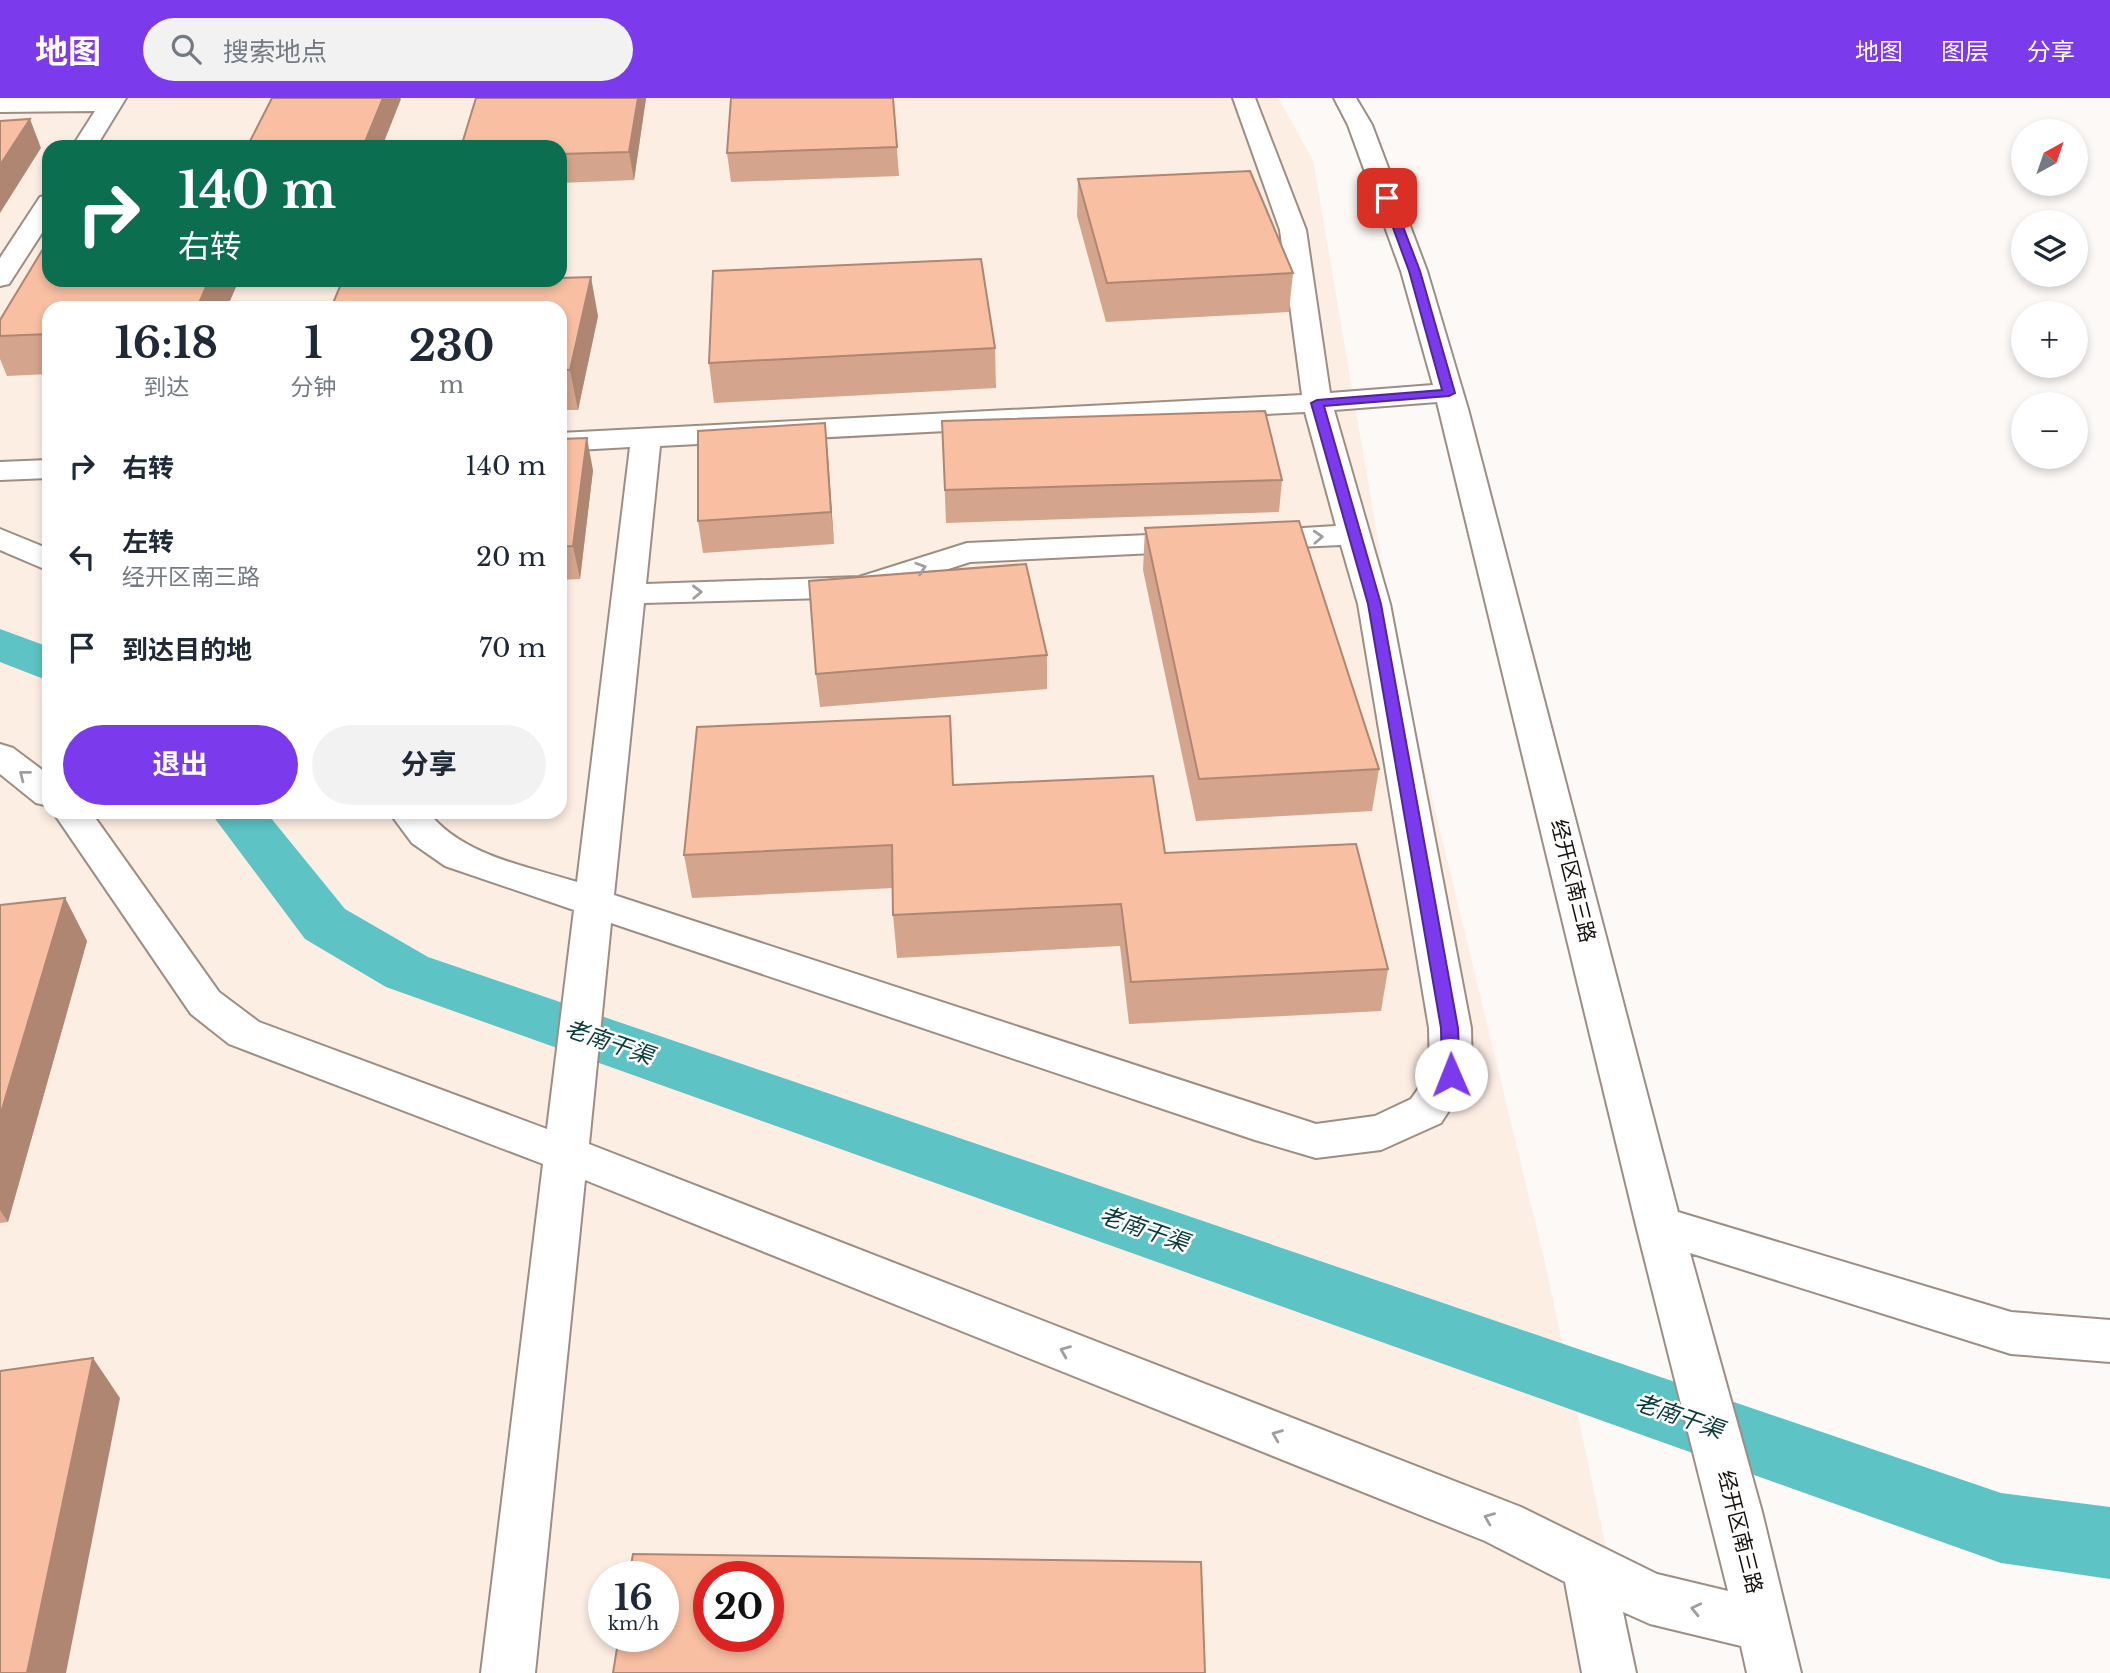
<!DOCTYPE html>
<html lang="zh">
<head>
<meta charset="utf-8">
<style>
  body { margin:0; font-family:"Libre Baskerville","Noto Sans SC",serif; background:#f2f2f3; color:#1f2937; height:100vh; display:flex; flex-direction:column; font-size:26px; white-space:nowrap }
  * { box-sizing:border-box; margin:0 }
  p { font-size:23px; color:#747a83 }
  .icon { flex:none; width:38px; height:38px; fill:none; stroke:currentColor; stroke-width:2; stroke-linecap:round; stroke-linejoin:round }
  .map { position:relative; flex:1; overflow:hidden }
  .side { position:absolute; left:42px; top:203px; width:525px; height:518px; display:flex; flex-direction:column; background:#fff; border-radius:21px; box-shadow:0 4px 10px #0003 }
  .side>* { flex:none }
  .hud { position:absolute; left:42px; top:42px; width:525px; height:147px; border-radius:21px; box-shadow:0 4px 10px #0003; background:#0b6e4f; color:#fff; overflow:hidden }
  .needle { width:46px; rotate:40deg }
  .fabs { position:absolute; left:2011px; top:21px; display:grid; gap:14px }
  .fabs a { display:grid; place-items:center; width:77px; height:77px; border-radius:50%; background:#fff; box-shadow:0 4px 10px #0003; font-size:35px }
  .speed { position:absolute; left:588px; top:1463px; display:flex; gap:14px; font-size:35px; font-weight:700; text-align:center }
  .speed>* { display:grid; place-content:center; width:91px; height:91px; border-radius:50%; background:#fff; box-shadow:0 4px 10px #0003; line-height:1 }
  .speed small { font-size:18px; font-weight:400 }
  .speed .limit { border:10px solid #d22; background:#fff; color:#111 }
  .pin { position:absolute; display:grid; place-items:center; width:60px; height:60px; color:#fff; margin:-30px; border-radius:14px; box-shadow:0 4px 10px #0006 }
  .me { position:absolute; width:77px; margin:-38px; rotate:359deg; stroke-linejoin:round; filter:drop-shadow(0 0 5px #0008) }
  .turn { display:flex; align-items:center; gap:24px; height:147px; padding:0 21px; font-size:32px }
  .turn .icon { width:91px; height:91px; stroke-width:2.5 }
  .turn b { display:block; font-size:49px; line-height:60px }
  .eta { display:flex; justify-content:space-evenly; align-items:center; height:119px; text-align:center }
  .eta b { font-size:42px; font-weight:700; line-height:49px }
  .primary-button { display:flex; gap:14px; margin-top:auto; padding:14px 21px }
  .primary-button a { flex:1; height:80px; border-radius:42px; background:#7c3aed; color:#fff; font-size:28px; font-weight:700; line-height:80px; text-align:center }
  .primary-button a+a { background:#f2f2f3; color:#1f2937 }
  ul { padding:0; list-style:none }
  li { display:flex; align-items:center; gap:21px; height:91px; padding:0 21px }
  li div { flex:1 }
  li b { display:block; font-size:26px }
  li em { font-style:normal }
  header { display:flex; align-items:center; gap:42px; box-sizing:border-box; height:98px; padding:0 35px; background:#7c3aed; color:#fff }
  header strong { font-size:33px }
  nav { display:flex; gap:38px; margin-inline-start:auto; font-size:24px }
  .search { width:490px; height:63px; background:#f2f2f3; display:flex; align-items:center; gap:18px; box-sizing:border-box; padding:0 24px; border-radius:38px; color:#747a83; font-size:26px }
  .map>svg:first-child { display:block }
</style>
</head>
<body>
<header>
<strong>地图</strong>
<div class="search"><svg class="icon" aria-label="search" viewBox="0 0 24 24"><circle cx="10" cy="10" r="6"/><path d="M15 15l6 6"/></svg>搜索地点</div>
<nav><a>地图</a><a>图层</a><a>分享</a></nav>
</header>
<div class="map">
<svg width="2110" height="1575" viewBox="0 0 2110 1575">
  <rect width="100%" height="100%" fill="#fdf9f7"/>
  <path fill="#fdeee4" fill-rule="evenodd" d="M0,0H1278L1313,62L1398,559L1546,1169L1633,1575H0ZM49,49H560V182H49ZM49,210H560V714H49ZM604,1479H663V1538H604ZM709,1479H768V1538H709Z"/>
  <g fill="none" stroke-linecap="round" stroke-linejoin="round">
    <path fill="#5dc3c5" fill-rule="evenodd" d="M0,531L49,549V583L0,564Z
      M210,714H266L345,811L428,859L2001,1395L2110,1409V1481L2001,1465L386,889L305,841Z"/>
    <g stroke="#9d8d82" stroke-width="4">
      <path id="minor" d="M0,0H126L96,49H72L95,13L0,14Z
        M1233,0H1255L1306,132L1330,295L1433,287L1401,173L1348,27L1334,0H1356L1372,27L1427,173L1468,311L1678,1114L2011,1214L2110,1222V1264L2011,1256L1690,1155L1762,1414L1801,1575H1747L1741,1548L1650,1526L1623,1514L1636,1575H1582L1565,1484L1485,1443L585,1082L535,1575H481L543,1066L229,946L191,916L53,714H91L219,894L259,924L547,1031L574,812L445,768L412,745L389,714H428C463,758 526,768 577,784L630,349L560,353V335L1302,297L1280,132ZM1437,304L1636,1127L1728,1493L1657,1476L1521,1409L589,1046L611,825L1255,1042L1316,1060L1381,1052L1441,1025L1472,977L1471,930L1390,506L1334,312ZM1305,314L1336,428L1252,433L1241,435L1236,442L1241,449L1252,451L1341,447L1358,506L1429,930L1430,974L1411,1001L1375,1018L1316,1026L614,797L644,505L862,499L970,464L1195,453L1206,451L1211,444L1206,437L1195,435L967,445L859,479L646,486L660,348Z
        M49,97V124L9,186L0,188V160L40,99Z
        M49,362V380L0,382V364Z
        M0,431L49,451V473L0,452Z
        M0,646L13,650L49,677V708L36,705L0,676Z"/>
    </g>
    <use href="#minor" fill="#fff" fill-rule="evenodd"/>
  </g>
  <path fill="#d5a48c" d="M476,0H646L634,82L560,85V49Z
    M893,0L899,78L731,84L727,55Z
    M1078,81L1293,175L1289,214L1106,224L1077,118Z
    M49,210V276L7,278L0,261V222Z
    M560,210L598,218L578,312H560Z
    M995,250L996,290L714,305L709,265Z
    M942,323L1282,382L1279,414L946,425Z
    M825,325L834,446L703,455L698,423Z
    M560,341L593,372L580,481L560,482Z
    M1145,430L1379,671L1372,713L1196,723L1143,472Z
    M1047,557V591L820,609L816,576Z
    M953,687L1165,755L1388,871L1381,913L1129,926L1120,848L897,860L893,817V790L692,800L684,757Z
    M65,800L87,843L8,1124L0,1125V807Z"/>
  <path fill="#ae8672" d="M383,0H400L401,1L382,49H363Z
    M638,0H646L634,82L629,54Z
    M30,21L41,50L0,115V67Z
    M591,179L598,218L578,312L570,272Z
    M209,182H239L227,210H197Z
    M825,325L828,357L834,446L831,414Z
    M587,340L593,372L580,481L573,448Z
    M65,800L87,843L8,1124L0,1112V1018Z
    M93,1260L120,1300L66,1575H27Z"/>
  <path fill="#f8bfa3" stroke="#ae8672" stroke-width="2" fill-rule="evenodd" d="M272,0H383L363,49H247Z
    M476,0H638L629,54L560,56V49H461Z
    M731,0H893L897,49L727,55Z
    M30,21L0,67V23Z
    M1250,73L1293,175L1107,185L1078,81Z
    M49,141V182H209L197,210H49V236L0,238V222Z
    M981,161L995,250L709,265L713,173Z
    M591,179L570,272H560V210H331L341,186L488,182H560V180Z
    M1265,313L1282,382L945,392L942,323Z
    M825,325L831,414L698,423V333Z
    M587,340L573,448L560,449V341Z
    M1299,423L1379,671L1199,681L1145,430Z
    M1026,466L1047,557L816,576L809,483Z
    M950,618L953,687L1153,678L1165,755L1356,746L1388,871L1131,884L1121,806L893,817L892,747L684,757L697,629Z
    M65,800L0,1018V807Z
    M93,1260L27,1575H0V1273Z
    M633,1456L1201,1464L1205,1575H613L619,1538H663V1479H629ZM709,1479H768V1538H709Z"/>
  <defs><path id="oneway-chevron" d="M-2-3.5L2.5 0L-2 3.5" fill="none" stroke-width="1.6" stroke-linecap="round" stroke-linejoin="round" transform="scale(1.75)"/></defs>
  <g stroke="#a19f9d">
    <use href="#oneway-chevron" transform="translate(1318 439) rotate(-3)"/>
    <use href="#oneway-chevron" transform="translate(921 470) rotate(-18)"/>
    <use href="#oneway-chevron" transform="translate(697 494) rotate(-2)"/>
    <use href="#oneway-chevron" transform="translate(24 677) rotate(-142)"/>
    <use href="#oneway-chevron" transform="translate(1065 1253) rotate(-158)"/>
    <use href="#oneway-chevron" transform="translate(1277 1337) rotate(-158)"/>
    <use href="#oneway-chevron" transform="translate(1489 1420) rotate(-158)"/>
    <use href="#oneway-chevron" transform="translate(1696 1511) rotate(-167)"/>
  </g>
  <path fill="#7c3aed" stroke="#51269a" stroke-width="2" d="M1387,97L1392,100L1420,173L1455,295L1449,298L1324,308L1381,506L1458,930L1460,977L1457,982H1445L1442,977L1441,930L1368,506L1311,305L1317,302L1442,292L1409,173L1382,100Z"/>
  <g text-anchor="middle" stroke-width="5" stroke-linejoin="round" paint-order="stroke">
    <g font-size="21" fill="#150f0b" stroke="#fff">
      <text transform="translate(1573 783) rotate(76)" y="7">经开区南三路</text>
      <text transform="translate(1740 1434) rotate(76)" y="7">经开区南三路</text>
    </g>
    <g font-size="23" font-style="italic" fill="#083a3b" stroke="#fff">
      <text transform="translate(609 944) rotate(19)" y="8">老南干渠</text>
      <text transform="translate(1144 1131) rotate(19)" y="8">老南干渠</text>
      <text transform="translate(1679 1318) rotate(19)" y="8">老南干渠</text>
    </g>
  </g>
</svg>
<div class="fabs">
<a><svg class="needle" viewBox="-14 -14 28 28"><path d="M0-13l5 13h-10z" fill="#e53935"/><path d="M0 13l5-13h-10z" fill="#747a83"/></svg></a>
<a><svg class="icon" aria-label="layers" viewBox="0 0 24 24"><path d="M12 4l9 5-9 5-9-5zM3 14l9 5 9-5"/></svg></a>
<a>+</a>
<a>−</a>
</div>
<div class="speed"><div>16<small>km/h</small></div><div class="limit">20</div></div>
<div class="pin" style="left:1387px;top:100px;background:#d93025"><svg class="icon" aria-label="arrive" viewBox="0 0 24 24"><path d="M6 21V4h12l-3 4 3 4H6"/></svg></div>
<svg class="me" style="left:1451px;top:977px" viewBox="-20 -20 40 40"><circle r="19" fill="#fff"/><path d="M0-13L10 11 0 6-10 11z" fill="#7c3aed"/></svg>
<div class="hud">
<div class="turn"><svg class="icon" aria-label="right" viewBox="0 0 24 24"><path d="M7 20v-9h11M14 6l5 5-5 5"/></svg><div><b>140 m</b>右转</div></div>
</div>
<section class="side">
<div class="eta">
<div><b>16:18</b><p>到达</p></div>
<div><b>1</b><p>分钟</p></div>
<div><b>230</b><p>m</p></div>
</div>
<ul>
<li><svg class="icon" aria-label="right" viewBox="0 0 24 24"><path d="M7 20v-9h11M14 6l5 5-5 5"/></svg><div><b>右转</b></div><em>140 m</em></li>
<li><svg class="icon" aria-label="left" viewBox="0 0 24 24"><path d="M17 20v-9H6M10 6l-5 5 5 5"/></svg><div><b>左转</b><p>经开区南三路</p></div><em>20 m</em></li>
<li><svg class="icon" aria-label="arrive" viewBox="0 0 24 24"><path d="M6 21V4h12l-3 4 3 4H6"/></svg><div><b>到达目的地</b></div><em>70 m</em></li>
</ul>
<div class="primary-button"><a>退出</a><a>分享</a></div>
</section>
</div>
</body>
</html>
